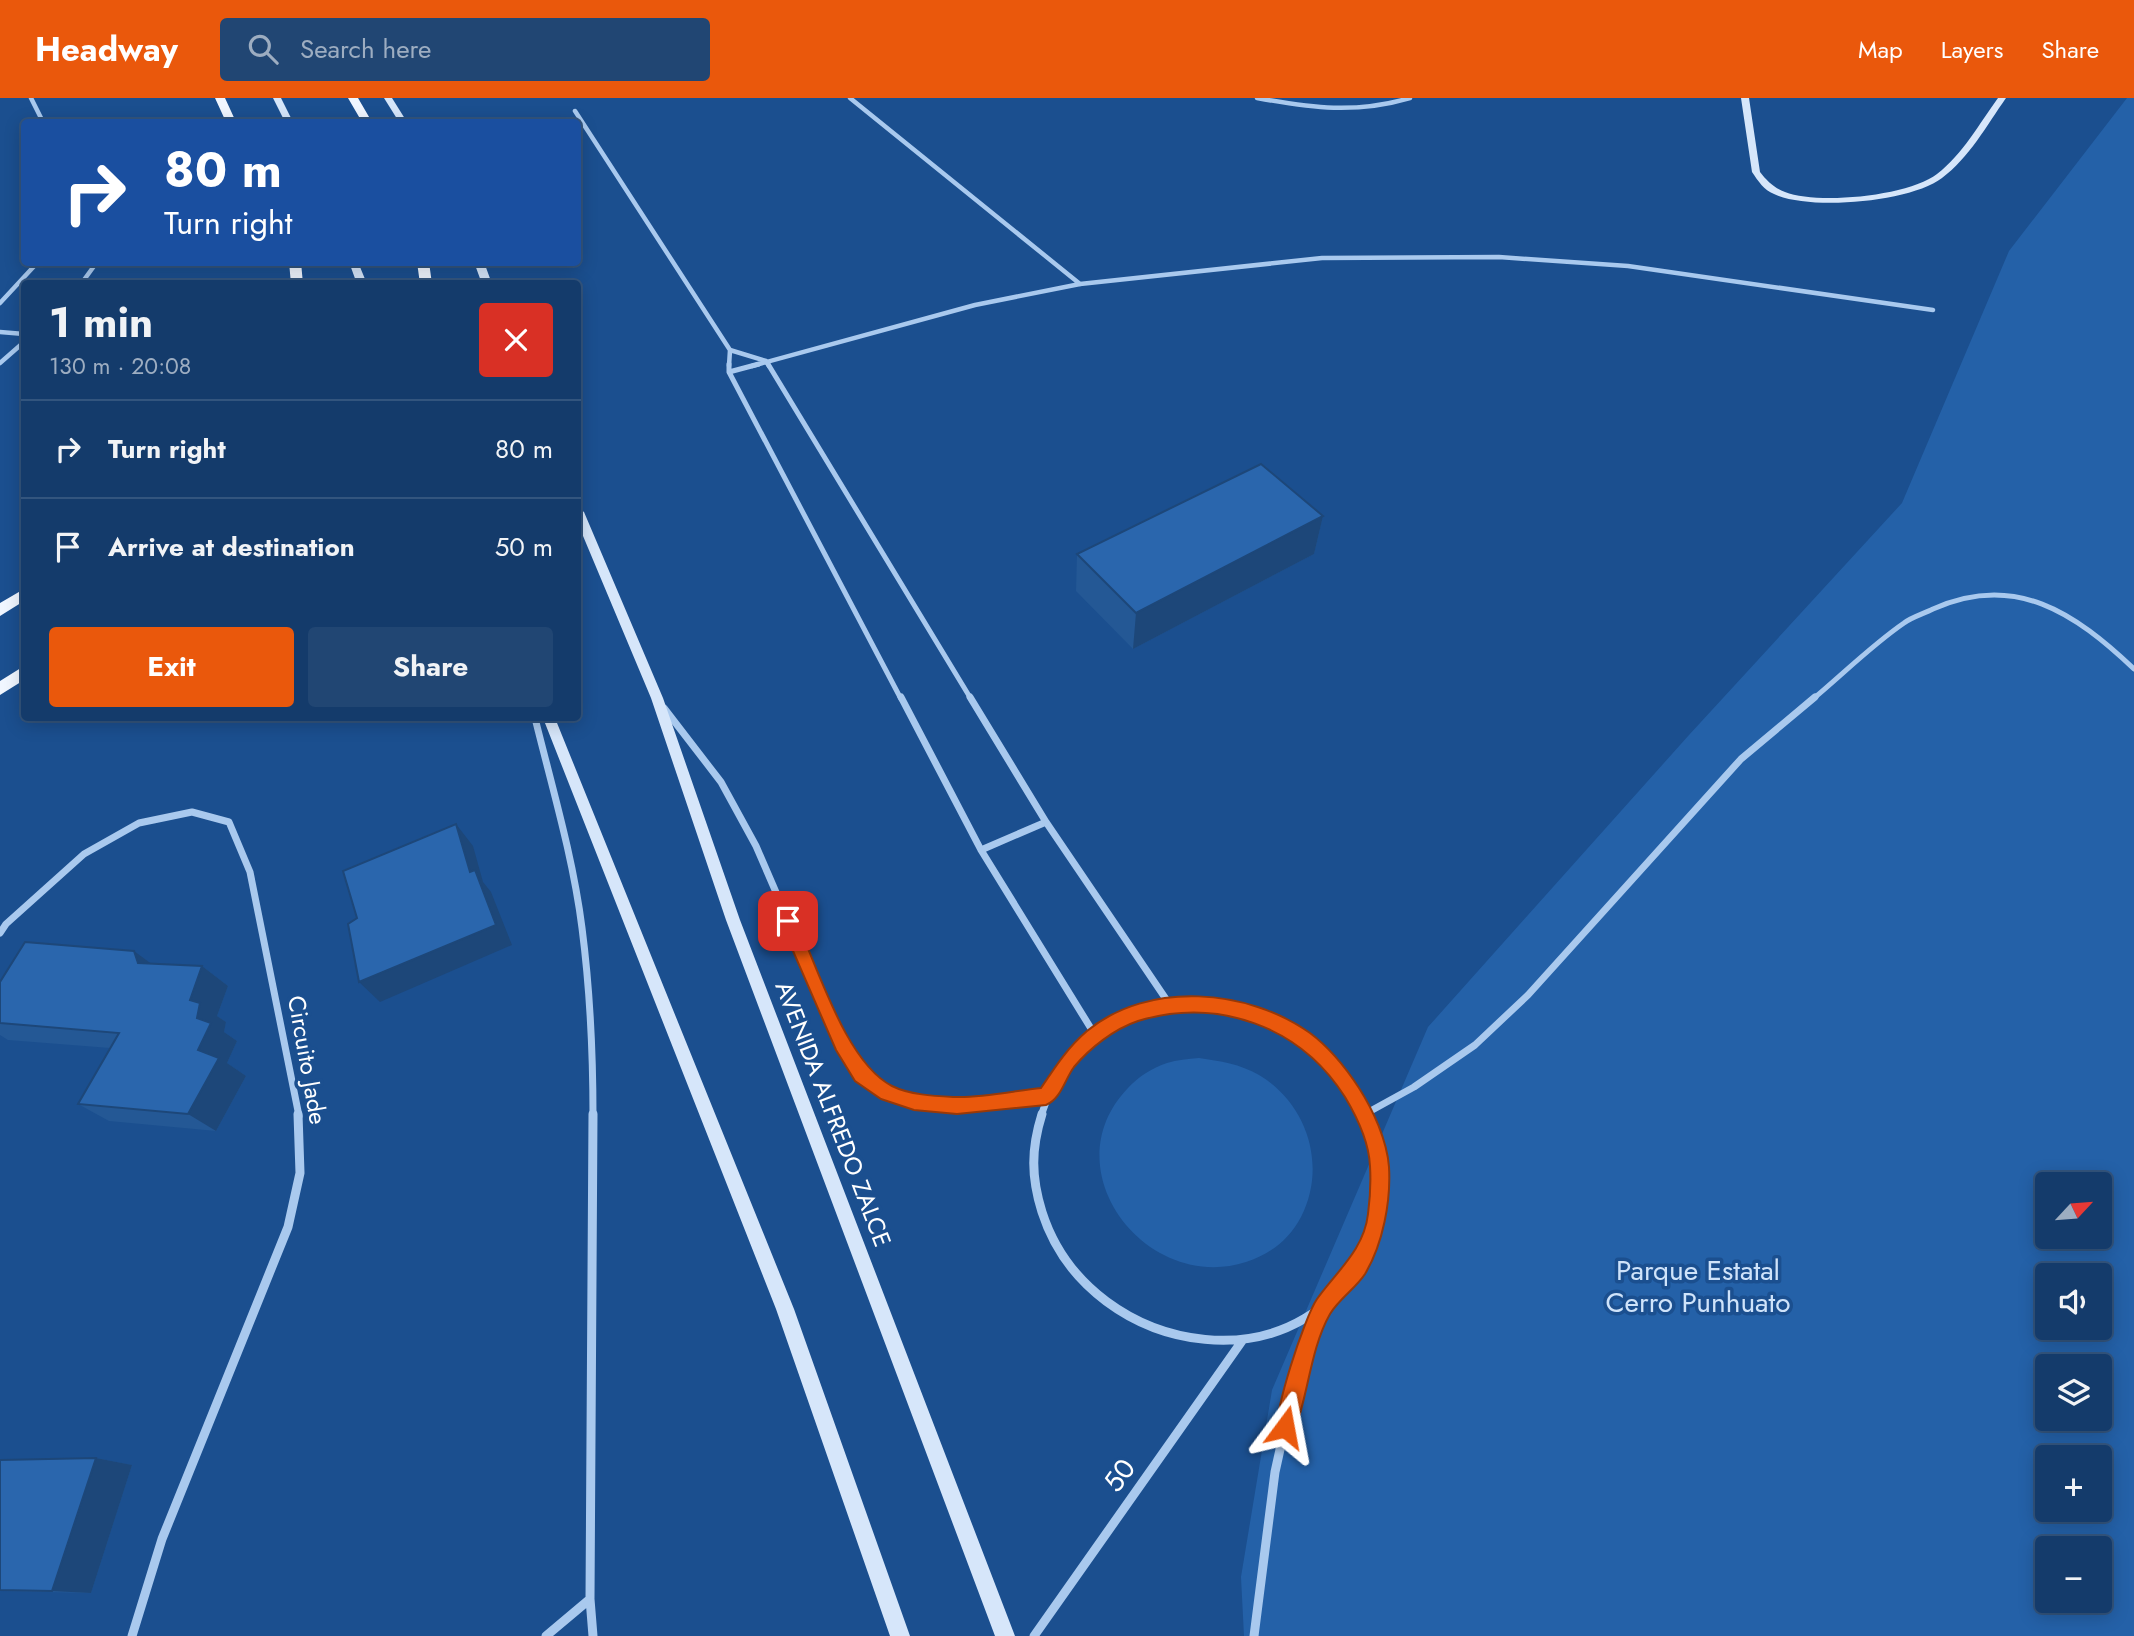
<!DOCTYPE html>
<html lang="en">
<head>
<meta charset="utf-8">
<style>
  body { margin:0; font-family:Jost,sans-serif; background:#214673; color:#f1f3f6; height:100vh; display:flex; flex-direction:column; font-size:26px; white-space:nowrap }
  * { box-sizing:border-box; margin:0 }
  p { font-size:23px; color:#9dadc1 }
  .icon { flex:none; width:38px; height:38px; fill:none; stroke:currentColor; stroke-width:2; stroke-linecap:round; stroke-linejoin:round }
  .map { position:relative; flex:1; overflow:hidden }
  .sheet { position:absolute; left:21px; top:182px; width:560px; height:441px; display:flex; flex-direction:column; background:#143b6b; border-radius:7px; box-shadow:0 4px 18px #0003,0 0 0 2px #33557e }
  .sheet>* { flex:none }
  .top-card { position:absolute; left:21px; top:21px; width:560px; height:147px; border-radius:7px; box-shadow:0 4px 18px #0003,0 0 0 2px #33557e; background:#1a4fa0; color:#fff; overflow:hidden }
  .needle { width:46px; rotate:64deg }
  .tools { position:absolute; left:2035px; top:1074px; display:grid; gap:14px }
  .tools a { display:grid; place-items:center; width:77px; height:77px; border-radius:7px; background:#143b6b; box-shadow:0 4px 18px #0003,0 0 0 2px #33557e; font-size:35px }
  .pin { position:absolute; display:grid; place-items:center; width:60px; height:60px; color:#fff; margin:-30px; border-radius:14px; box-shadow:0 4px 10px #0006 }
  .me { position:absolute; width:77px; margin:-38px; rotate:13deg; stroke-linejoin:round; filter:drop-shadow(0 0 5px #0008) }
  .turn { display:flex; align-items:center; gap:24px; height:147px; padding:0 28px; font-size:32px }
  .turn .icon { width:91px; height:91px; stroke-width:2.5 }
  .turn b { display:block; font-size:49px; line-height:60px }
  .round { display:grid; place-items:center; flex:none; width:74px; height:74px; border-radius:7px; background:#214673 }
  .overview { display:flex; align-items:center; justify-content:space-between; height:119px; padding:0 28px }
  h1 { font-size:42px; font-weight:700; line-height:52px }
  .primary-button { display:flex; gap:14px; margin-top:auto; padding:14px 28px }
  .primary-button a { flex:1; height:80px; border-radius:7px; background:#ea580c; color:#fff; font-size:28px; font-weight:700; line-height:80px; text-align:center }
  .primary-button a+a { background:#214673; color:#f1f3f6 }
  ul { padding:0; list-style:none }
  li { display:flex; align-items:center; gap:21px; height:98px; padding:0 28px; border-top:2px solid #33557e }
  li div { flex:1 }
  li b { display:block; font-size:26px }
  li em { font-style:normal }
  header { display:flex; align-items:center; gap:42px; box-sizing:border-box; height:98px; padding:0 35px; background:#ea580c; color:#fff }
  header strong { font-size:33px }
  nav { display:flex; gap:38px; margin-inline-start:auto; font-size:24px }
  .search { width:490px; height:63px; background:#214673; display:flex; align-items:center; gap:18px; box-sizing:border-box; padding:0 24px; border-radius:7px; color:#9dadc1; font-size:26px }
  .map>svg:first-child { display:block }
</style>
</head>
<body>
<header>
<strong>Headway</strong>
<div class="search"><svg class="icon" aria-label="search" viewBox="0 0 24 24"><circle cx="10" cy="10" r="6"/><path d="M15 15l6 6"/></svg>Search here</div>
<nav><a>Map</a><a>Layers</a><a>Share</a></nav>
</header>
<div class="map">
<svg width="2134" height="1538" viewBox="0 0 2134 1538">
  <rect width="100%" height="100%" fill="#1b4f8f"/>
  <path fill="#2461a8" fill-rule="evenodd" d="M2127,0H2134V1538H1244L1241,1479L1272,1292L1428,929L1689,637L1902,405L2009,153ZM2048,1087H2100V1139H2048ZM2048,1178H2100V1230H2048ZM2048,1269H2100V1321H2048ZM2048,1360H2100V1412H2048ZM2048,1451H2100V1503H2048Z
    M1199,960C1220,963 1240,966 1259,977C1308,1006 1327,1069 1301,1119C1289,1142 1270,1156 1246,1164C1146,1196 1050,1071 1128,990C1138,979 1152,970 1167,965C1177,962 1188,961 1199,960Z"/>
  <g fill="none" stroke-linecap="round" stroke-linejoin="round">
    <path stroke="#a9c9ee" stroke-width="4.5" d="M31,0L43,24
      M850,0L1080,186
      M1257,0C1312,10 1355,16 1410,0
      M575,13L730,252L729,268
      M81,186L97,164
      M0,205L38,164
      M0,234L24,236
      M730,252L766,263L769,268
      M0,265L24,244
      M752,268L975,207L1080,186L1322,160L1499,159L1628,168L1933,212"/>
    <path stroke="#a9c9ee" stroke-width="5" d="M729,266V274L901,601
      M768,266L971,601
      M729,274L759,266
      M1813,601C1843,576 1872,547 1904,525C1912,519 1923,516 1933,511C2015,474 2075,515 2134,571"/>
    <path stroke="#a9c9ee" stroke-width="7" d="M901,599L981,752L1095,937
      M970,599L1046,724L1170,907
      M664,610L721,684L756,748L842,947C849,957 854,970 863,978C914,1021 987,1005 1047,998
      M535,620C552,689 573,759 582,830C590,892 593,956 593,1018
      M981,752L1046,724
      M0,835L6,826L84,756L139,725L192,714L229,724L250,774L299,1018
      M1365,1016L1414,989L1475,947L1528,897L1741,661L1815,599
      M1041,1018C1066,939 1130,903 1211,908C1236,910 1261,915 1283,927C1319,948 1346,981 1365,1018"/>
    <path stroke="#a9c9ee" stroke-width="9" d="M593,1016L590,1501L593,1538
      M1042,1016C1031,1051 1031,1079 1042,1114C1090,1264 1319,1297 1371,1134C1384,1096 1383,1052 1364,1016
      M132,1538L162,1441L288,1129L300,1075L298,1016
      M546,1538L590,1501
      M1034,1538L1242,1243
      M1254,1538L1275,1374L1295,1284L1323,1210"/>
    <path fill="#d6e6fa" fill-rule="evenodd" d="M273,0H281L293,24H285Z
      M384,0H392L407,24H399Z
      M1741,0H1749L1760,74C1767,83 1774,90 1785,94C1818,107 1909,98 1937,76C1963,56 1979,26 1998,0H2006C1987,27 1969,60 1942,80C1911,104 1810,113 1774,96C1764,92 1758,83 1752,74Z
      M349,164H358L367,186H357Z
      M474,164H484L492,186H482Z
      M578,410L584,414L663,600L740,822L1015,1538H995L726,822L651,600L578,426Z
      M543,620H555L794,1211L910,1538H890L776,1211Z"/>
    <path fill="#f0f6ff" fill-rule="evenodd" d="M215,0H225L236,24H226Z
      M348,0H358L372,24H362Z
      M289,164H301L303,186H291Z
      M417,164H429L432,186H420Z
      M24,491V503L0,518V505Z
      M24,568V582L0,597V583Z"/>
  </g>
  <path fill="#245895" d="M1323,418L1314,456L1133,551L1076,493L1077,456Z
    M152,866L202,868L228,888L217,918L226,924L224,934L237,943L227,965L246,978L216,1033L109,1023L78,1006L110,950L8,942L0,937V884Z
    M96,1360L132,1367L91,1495L0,1493V1362Z"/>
  <path fill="#1d4779" d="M1323,418L1314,456L1133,551L1136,515Z
    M456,726L473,748L483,784L491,794L512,847L380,904L359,884L470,774Z
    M134,853L161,873L138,865Z
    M202,868L228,888L217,918L226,924L224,934L237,943L227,965L246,978L216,1033L188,1016L198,952L190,902Z
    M96,1360L132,1367L91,1495L52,1493Z"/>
  <path fill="#2a66ad" stroke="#1d4779" stroke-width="2" d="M1261,366L1323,418L1136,515L1077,456Z
    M456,726L470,774L475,772L496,827L359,884L348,826L357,820L343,773Z
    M25,844L134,853L138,865L202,868L190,902L200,905L197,920L211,925L198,952L219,960L188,1016L78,1006L119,935L0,925V884Z
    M96,1360L52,1493L0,1492V1362Z"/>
  <path fill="#ea580c" stroke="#983908" stroke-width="2" d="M788,816L794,818C817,866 845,964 892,988C910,997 935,998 955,999C983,1000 1013,993 1041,990C1055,969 1068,949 1087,933C1149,882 1248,891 1310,935C1330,950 1346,970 1359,990C1373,1012 1387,1042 1389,1069C1391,1103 1383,1146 1365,1176C1356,1190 1339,1201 1330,1216C1310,1251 1308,1300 1293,1337L1285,1340L1278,1337C1271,1320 1305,1218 1317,1201C1336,1174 1364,1152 1368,1116C1370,1101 1371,1084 1370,1068C1369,1045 1357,1019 1345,999C1300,928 1218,899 1138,923C1114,931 1090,950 1074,969C1065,981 1061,1001 1046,1007L957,1016L914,1012L881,1001L855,983L836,952L780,823L782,818Z"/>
  <g text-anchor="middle" stroke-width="7" stroke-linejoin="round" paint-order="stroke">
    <g font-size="24" fill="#fff" stroke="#1b4f8f">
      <text transform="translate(307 962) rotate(80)" y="8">Circuito Jade</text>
      <text transform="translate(833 1016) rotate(69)" y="8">AVENIDA ALFREDO ZALCE</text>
    </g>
    <g font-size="28" fill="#cfe3fa" stroke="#1b4f8f">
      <text x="1698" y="1182">Parque Estatal<tspan x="1698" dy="32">Cerro Punhuato</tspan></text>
    </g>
    <g font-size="28" fill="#fff" stroke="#1b4f8f">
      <text transform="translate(1119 1377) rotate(-55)" y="10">50</text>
    </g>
  </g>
</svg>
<div class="tools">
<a><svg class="needle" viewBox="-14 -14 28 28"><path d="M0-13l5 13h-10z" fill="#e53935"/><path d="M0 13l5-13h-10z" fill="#9dadc1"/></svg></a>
<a><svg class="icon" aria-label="sound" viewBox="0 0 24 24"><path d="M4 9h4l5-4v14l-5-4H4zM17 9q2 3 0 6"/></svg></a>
<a><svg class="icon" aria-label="layers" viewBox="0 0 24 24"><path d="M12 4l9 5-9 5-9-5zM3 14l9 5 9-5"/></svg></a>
<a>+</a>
<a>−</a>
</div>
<div class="pin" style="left:788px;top:823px;background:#d93025"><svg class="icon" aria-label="arrive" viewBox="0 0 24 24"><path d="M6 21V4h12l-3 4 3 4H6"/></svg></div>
<svg class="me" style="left:1285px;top:1329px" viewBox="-20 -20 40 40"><path d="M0-17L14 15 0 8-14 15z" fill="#ea580c" stroke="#fff" stroke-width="4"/></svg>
<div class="top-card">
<div class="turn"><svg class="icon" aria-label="right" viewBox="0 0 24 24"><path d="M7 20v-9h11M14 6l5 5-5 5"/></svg><div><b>80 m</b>Turn right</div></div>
</div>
<section class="sheet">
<div class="overview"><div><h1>1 min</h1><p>130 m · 20:08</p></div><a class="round" style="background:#d93025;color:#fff"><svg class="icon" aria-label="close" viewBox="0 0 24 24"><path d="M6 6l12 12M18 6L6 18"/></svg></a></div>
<ul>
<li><svg class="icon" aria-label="right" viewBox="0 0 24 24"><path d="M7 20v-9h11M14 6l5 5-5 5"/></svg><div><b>Turn right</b></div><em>80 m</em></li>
<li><svg class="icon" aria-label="arrive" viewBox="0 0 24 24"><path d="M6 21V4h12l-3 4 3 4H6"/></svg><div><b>Arrive at destination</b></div><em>50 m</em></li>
</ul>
<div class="primary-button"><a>Exit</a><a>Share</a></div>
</section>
</div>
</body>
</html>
